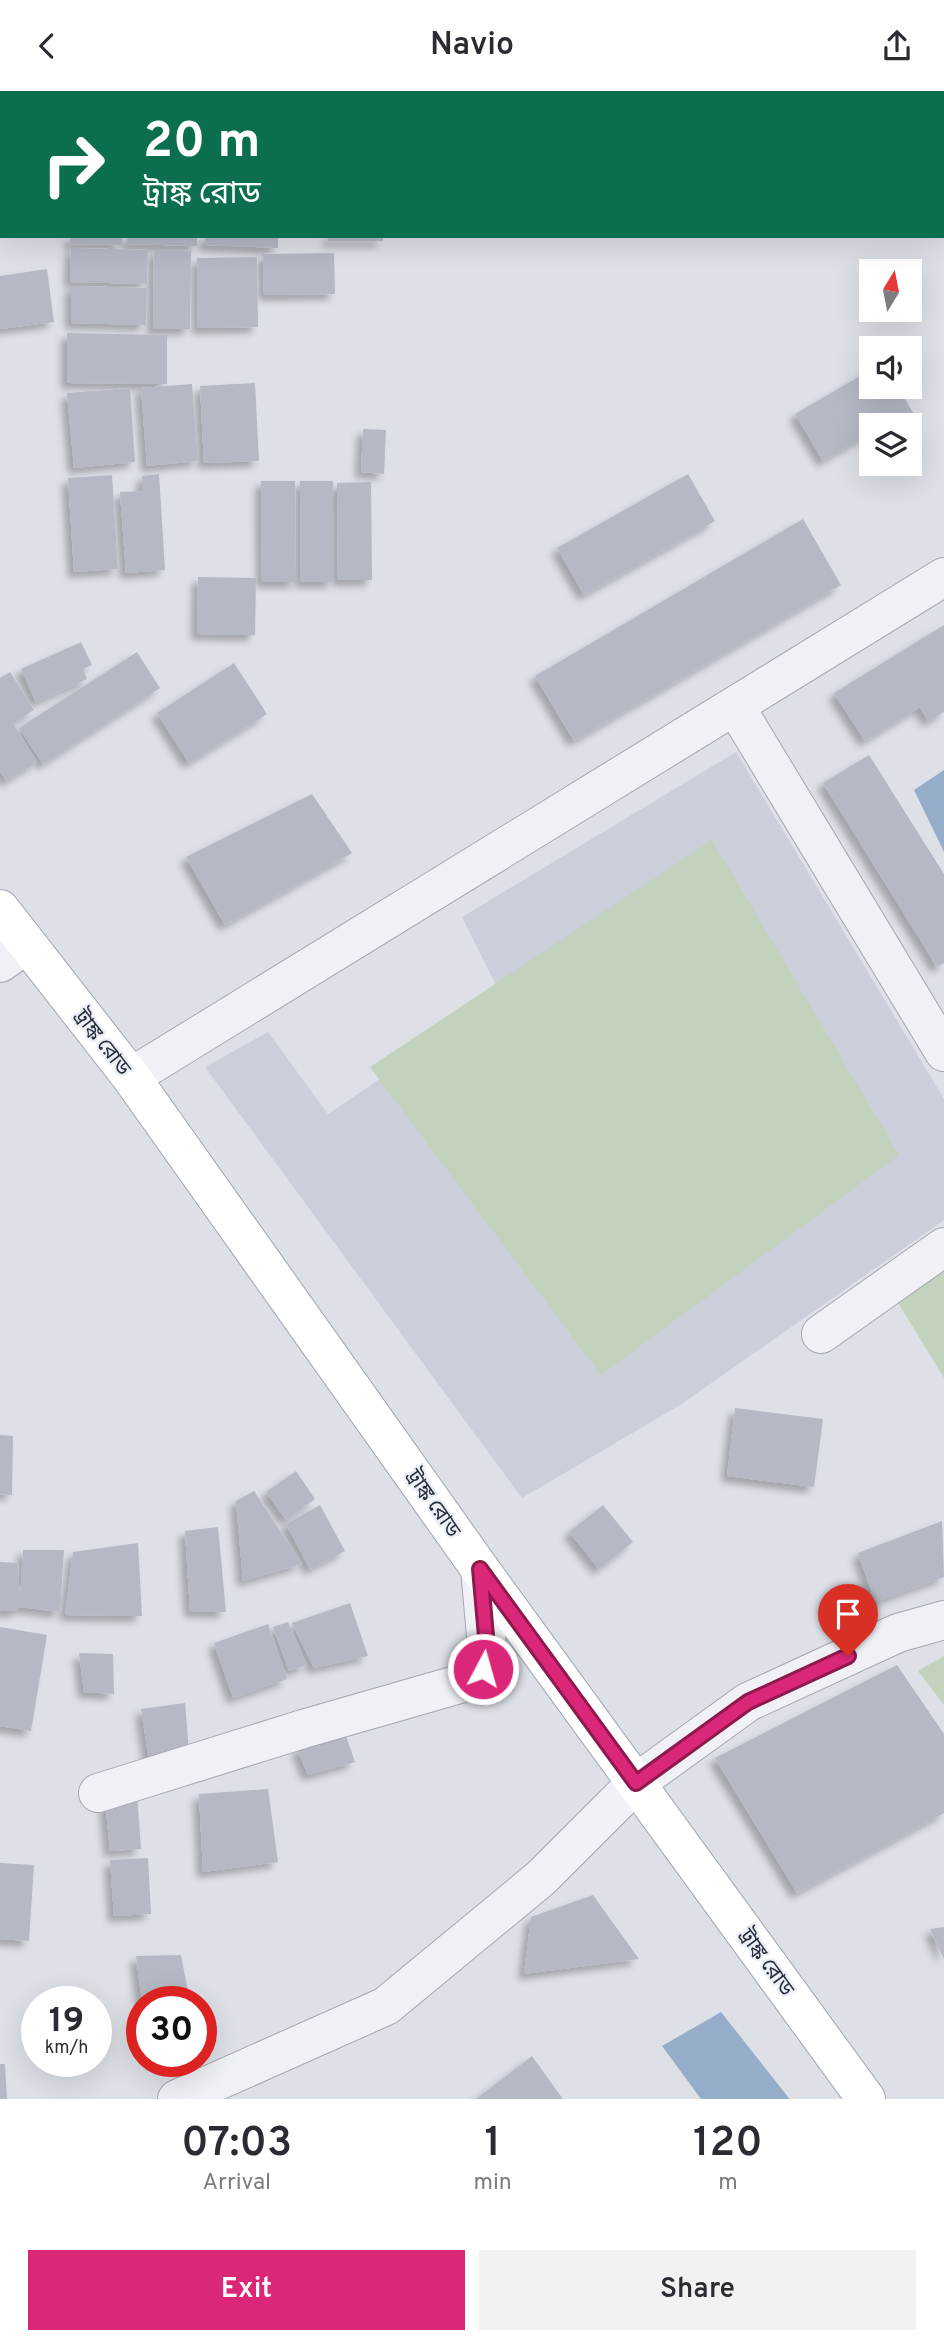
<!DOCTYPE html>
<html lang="en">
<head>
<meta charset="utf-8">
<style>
  body { margin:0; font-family:Overpass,"Noto Sans Bengali",sans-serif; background:#f2f2f3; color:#2b2b33; height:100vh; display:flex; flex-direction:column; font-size:26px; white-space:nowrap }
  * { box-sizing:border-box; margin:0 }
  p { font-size:23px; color:#7c7c81 }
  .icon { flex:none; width:38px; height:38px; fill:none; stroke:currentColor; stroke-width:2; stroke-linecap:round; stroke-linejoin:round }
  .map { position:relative; height:2008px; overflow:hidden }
  .side { display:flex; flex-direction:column; background:#fff; flex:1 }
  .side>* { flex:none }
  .guide { position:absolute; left:0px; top:0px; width:945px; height:147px; box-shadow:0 7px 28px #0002; background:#0b6e4f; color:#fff; overflow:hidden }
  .needle { width:46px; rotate:10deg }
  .controls { position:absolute; left:859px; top:168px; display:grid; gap:14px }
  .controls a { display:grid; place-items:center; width:63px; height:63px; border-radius:0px; background:#fff; box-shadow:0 7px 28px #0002; font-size:35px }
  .speed { position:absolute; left:21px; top:1895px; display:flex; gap:14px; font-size:35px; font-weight:700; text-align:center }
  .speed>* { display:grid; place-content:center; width:91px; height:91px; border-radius:50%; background:#fff; box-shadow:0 7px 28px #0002; line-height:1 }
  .speed small { font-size:18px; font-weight:400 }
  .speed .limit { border:10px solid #d22; background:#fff; color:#111 }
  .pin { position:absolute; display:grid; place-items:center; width:60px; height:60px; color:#fff; margin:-72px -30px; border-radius:50% 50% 50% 0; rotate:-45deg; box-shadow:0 0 7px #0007 }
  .pin .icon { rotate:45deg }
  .me { position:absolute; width:77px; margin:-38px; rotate:6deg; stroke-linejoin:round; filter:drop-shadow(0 0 5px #0008) }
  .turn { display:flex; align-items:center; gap:24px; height:147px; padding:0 28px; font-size:32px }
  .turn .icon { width:91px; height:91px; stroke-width:2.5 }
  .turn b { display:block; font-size:49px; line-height:60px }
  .eta { display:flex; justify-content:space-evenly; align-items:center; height:119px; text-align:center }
  .eta b { font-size:42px; font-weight:600; line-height:49px }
  .primary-button { display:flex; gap:14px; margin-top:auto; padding:14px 28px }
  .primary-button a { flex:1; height:80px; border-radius:0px; background:#db2777; color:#fff; font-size:28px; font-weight:600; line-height:80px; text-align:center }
  .primary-button a+a { background:#f2f2f3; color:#2b2b33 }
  header { display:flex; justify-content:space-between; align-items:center; height:91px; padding:0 28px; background:#fff; font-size:32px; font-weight:600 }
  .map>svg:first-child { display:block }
</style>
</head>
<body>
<header><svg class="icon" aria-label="back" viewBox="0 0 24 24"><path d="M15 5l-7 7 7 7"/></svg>Navio<svg class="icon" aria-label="share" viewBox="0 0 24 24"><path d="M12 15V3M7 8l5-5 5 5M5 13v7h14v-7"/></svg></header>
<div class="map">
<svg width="944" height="2008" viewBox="0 0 944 2008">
  <defs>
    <filter id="shadow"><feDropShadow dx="-6" dy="6" stdDeviation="3.5" flood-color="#0004"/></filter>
  </defs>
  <rect width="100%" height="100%" fill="#dde0e7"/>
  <path fill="#cbcfd9" d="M736,661L944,1008V1129L680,1314L522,1407L205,976L268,941L328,1023L502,906L462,826Z"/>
  <path fill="#c2d2bd" d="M712,749L899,1064L601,1284L370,976Z
    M944,1171V1287L894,1205Z
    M944,1565V1614L918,1580Z"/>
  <path fill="#96adc9" d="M944,679V761L914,699Z
    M721,1921L788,2006L789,2008H701L662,1955Z"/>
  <path fill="#b4b9c4" filter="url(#shadow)" d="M70,145H122V154L70,153Z
    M127,145H197V155L127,153Z
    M205,145H278V157L205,154Z
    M328,145H383V150H328Z
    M71,157L148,159L147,193L70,191Z
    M154,159L191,160L190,238H153Z
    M334,162L335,203L264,204L263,163Z
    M257,166L258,236L198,237L197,167Z
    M47,178L54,231L0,238V185Z
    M71,195L147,197L146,234L71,232Z
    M67,242L167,244V293L67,292Z
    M872,278V296H898L915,325L900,334L886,332L872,334V341L823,370L795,323Z
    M255,292L259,370L204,372L200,295Z
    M192,293L198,370L147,375L141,297Z
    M130,297L135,371L74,377L67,302Z
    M363,338L386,339L384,383L361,381Z
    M159,383L165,479L126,482L120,401L143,400L142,385Z
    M688,383L715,430L584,504L557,457Z
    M112,384L118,478L74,481L68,387Z
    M261,390H295L296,491H262Z
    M300,390H333V491H301Z
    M371,391L372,489H338L337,392Z
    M803,428L841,494L574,650L535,585Z
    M198,486L256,487L255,544L197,543Z
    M944,534V621L928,630L920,616L865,650L834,602Z
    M81,551L92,574L83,578L87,588L36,611L21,578Z
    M137,561L160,597L43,673L19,637Z
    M234,572L267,623L189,672L157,622Z
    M10,581L34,619L13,632L37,671L6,690L0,680V587Z
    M869,664L944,783V872L937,876L823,692Z
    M312,703L352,762L225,834L186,766Z
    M735,1317L823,1328L814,1396L727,1385Z
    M0,1344L13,1345L12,1404L0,1403Z
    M296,1380L315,1408L286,1429L266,1401Z
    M254,1400L302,1473L243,1490L236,1410Z
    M320,1414L345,1460L310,1478L286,1433Z
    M603,1414L633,1451L599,1478L569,1441Z
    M942,1430L944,1486L875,1511L858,1462Z
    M218,1436L226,1521L190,1520L185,1440Z
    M138,1452L142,1525L65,1524L73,1461Z
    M23,1459H64L60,1521L20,1516L16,1520H0V1471L18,1472L20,1511Z
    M350,1512L368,1565L314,1577L292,1532Z
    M288,1531L307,1574L289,1580L273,1536Z
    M268,1533L287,1588L233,1607L214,1552Z
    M0,1536L47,1544L31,1640L0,1635Z
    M79,1562L113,1563L114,1603L84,1601Z
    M897,1574L944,1643V1722L797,1802L715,1667Z
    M185,1612L190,1673L150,1676L141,1618Z
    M346,1645L355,1671L308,1684L297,1657Z
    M268,1698L278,1771L203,1781L199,1703Z
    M137,1703L141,1758L110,1760L105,1708Z
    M148,1767L151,1823L114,1825L110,1769Z
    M0,1772L34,1774L29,1850L0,1848Z
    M593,1804L639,1868L524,1883L531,1826Z
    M944,1836V1868L930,1838Z
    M181,1864L190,1911H142L136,1865Z
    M532,1965L563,2008H476Z
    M0,1973H5L7,2008H0Z"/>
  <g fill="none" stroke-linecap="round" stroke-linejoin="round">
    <g stroke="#a2a7b1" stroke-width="40">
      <path id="minor" d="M735,615L944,961
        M0,872L26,854
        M131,986L944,486
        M821,1243L944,1156
        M98,1702L303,1638L470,1590L483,1578L487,1556L480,1478
        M177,2008L386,1915L541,1787L636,1692L748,1611L898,1542L944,1529"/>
    </g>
    <g stroke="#9ca4b3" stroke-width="40">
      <path id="major" d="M0,818L131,986L480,1478L866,2008"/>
    </g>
    <use href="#minor" stroke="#eff1f6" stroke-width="38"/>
    <use href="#major" stroke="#fff" stroke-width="38"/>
  </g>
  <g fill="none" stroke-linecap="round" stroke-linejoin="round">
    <g stroke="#8e194d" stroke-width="18">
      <path id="route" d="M483,1578L487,1556L480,1478L636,1692L748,1611L848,1565"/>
    </g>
    <use href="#route" stroke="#db2777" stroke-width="12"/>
  </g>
  <g text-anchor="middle" stroke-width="5" stroke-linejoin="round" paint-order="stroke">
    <g font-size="21" fill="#262e3e" stroke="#eceff5">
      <text transform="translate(103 951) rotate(52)" y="7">ট্রাঙ্ক রোড</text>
      <text transform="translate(434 1412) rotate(55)" y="7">ট্রাঙ্ক রোড</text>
      <text transform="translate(767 1871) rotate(54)" y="7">ট্রাঙ্ক রোড</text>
    </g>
  </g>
</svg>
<div class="controls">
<a><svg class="needle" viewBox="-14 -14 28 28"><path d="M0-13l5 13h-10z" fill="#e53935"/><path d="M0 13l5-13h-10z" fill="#7c7c81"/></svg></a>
<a><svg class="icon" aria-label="sound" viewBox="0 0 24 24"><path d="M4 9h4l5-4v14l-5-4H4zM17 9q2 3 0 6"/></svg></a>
<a><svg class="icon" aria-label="layers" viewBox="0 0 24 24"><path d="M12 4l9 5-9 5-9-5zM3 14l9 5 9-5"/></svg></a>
</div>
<div class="speed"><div>19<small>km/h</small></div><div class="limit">30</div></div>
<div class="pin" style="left:848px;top:1565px;background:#d93025"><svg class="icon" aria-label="arrive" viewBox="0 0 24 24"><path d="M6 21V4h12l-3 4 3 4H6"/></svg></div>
<svg class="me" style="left:483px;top:1578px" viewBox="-20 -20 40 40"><circle r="17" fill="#db2777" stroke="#fff" stroke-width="3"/><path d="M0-11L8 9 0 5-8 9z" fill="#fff"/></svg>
<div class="guide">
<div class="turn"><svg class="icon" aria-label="right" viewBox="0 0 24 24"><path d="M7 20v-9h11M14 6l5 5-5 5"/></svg><div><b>20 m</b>ট্রাঙ্ক রোড</div></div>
</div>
</div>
<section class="side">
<div class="eta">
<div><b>07:03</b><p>Arrival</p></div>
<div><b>1</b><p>min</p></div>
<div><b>120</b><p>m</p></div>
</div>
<div class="primary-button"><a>Exit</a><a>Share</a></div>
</section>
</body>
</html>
